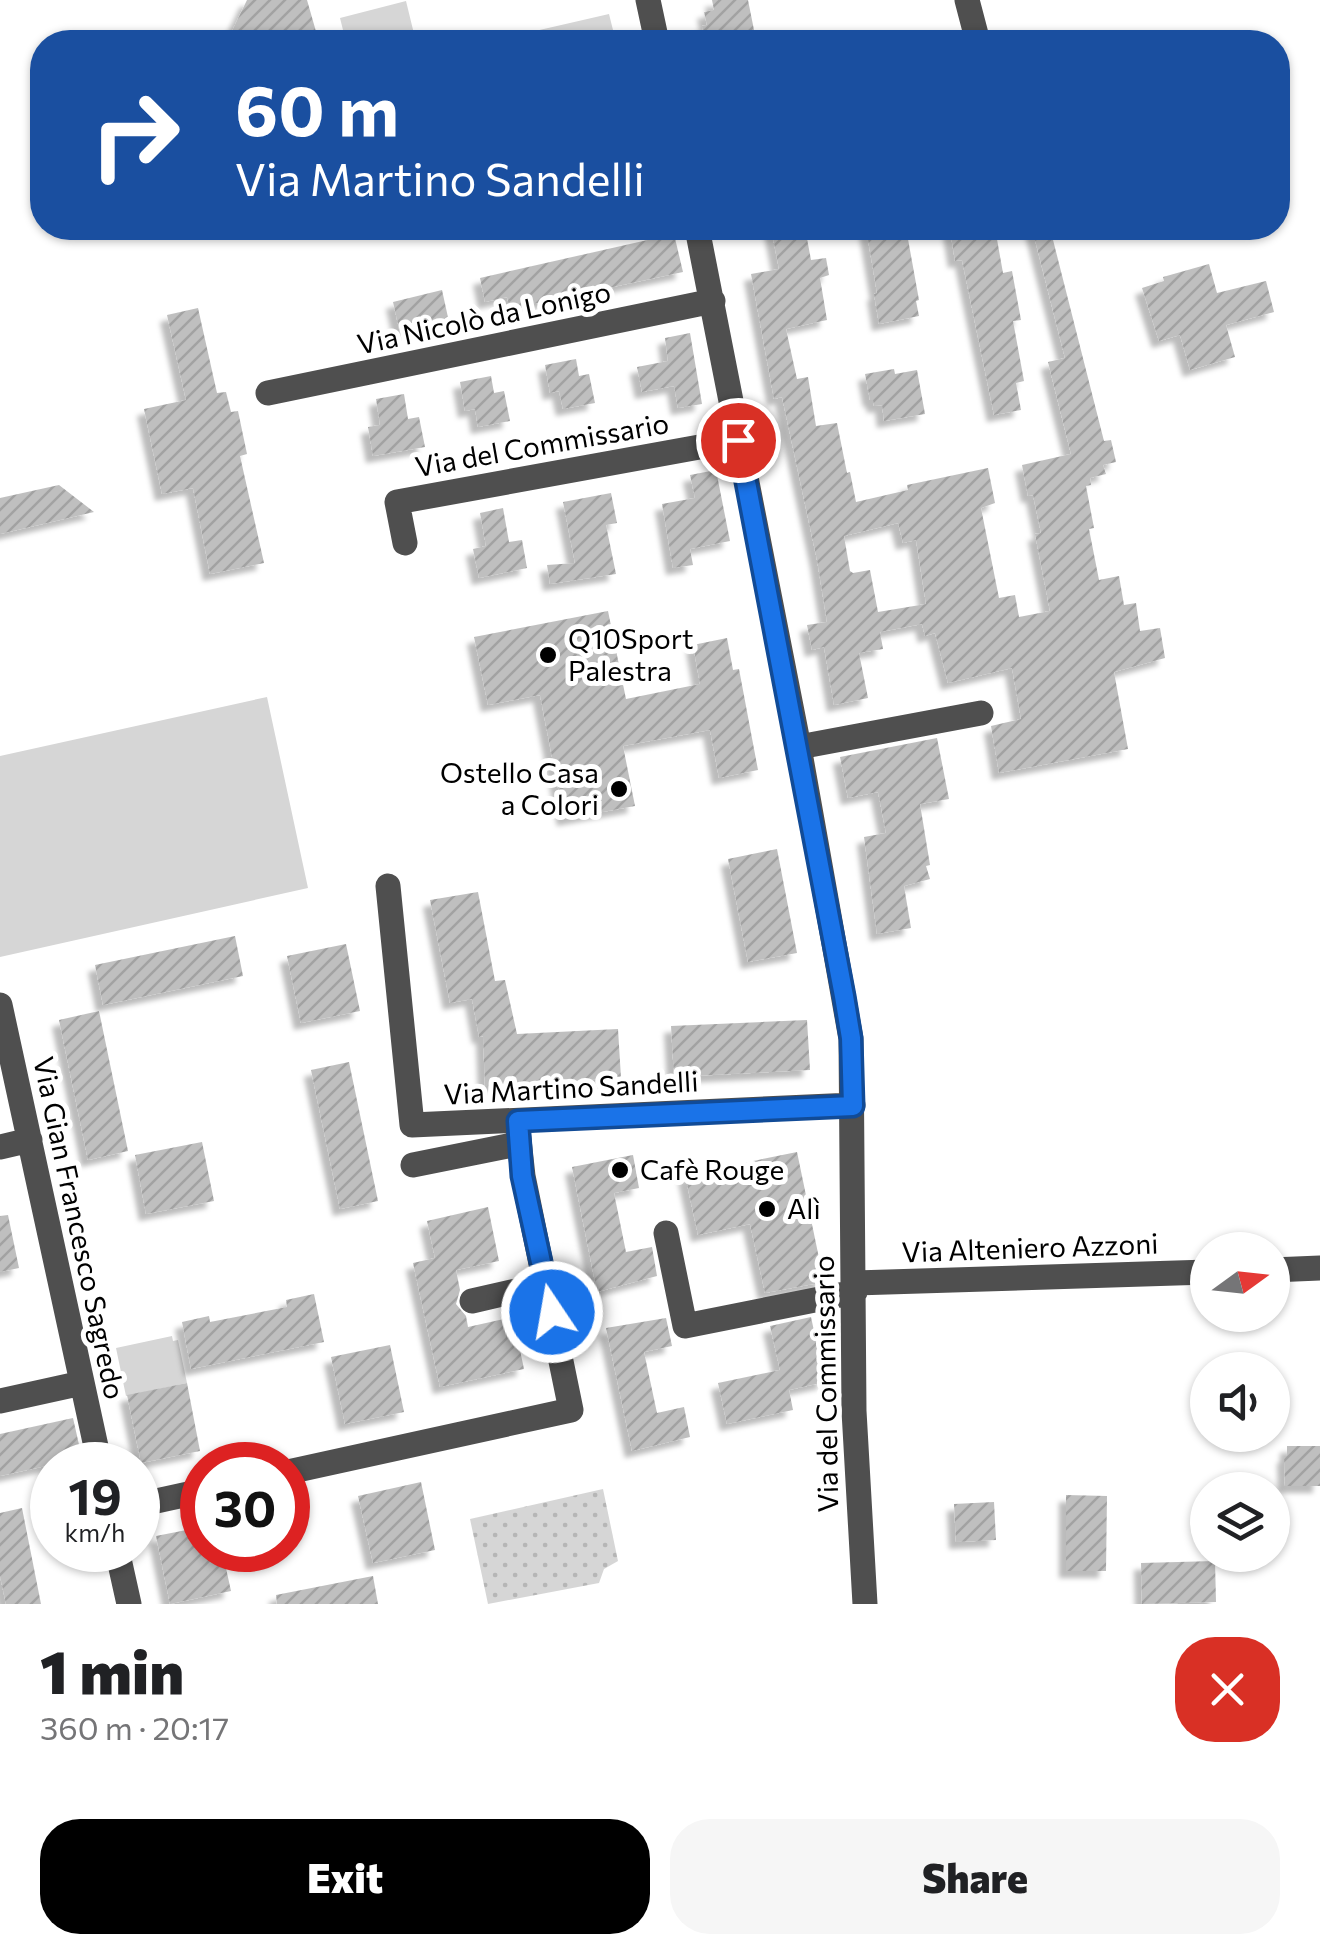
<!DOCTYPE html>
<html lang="en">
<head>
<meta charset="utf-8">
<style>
  body { margin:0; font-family:Commissioner,sans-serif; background:#f6f6f6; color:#202124; height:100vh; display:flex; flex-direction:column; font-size:38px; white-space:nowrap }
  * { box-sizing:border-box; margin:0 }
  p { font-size:32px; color:#757577 }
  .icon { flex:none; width:55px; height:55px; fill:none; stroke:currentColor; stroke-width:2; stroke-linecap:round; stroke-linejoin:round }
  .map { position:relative; height:1604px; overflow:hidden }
  .side { display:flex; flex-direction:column; background:#fff; flex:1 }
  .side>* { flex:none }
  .hud { position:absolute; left:30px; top:30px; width:1260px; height:210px; border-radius:40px; box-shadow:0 2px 8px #0004; background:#1a4fa0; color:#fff; overflow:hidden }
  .needle { width:65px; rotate:75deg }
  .buttons { position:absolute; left:1190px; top:1232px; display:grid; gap:20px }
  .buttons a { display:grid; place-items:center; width:100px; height:100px; border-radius:50%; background:#fff; box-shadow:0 2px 8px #0004; font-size:50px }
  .speed { position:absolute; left:30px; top:1442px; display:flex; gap:20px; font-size:50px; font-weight:700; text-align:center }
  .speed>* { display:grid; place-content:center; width:130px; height:130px; border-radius:50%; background:#fff; box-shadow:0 2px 8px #0004; line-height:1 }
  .speed small { font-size:25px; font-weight:400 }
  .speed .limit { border:15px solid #d22; background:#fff; color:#111 }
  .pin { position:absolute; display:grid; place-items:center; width:85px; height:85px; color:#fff; margin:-42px; border:5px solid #fff; border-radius:50%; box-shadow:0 2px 10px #0007 }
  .me { position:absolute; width:110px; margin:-55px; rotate:348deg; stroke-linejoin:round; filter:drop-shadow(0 0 8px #0008) }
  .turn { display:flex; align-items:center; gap:35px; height:210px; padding:0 40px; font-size:45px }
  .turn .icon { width:130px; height:130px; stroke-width:2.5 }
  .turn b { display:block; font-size:70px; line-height:85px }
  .round { display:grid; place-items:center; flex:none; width:105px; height:105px; border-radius:40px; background:#f6f6f6 }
  .head { display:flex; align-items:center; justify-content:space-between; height:170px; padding:0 40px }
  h1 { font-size:60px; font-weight:800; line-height:75px }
  .button { display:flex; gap:20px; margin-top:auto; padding:20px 40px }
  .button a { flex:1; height:115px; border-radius:40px; background:#000; color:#fff; font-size:40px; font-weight:800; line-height:115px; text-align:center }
  .button a+a { background:#f6f6f6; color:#202124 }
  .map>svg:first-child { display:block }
</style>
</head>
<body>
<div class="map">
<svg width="1320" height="1604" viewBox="0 0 1320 1604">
  <defs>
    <pattern id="grass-dots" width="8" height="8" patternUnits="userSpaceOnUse" patternTransform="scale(2.5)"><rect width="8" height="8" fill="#d6d6d6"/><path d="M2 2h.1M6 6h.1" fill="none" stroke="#b6b6b6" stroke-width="1.8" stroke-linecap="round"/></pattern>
    <pattern id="building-hatch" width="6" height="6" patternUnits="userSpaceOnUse" patternTransform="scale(2.5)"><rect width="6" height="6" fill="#bfbfbf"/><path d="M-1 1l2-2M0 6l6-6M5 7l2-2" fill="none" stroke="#a2a2a2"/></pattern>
    <filter id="shadow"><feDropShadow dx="-7" dy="7" stdDeviation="2.5" flood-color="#0004"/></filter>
  </defs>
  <rect width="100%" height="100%" fill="#fff"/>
  <path fill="url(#grass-dots)" d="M603,1489L618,1561L604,1569L599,1583L488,1604L470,1519Z"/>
  <path fill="#d6d6d6" d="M406,1L416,42H346L340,18Z
    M609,14L616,42H487Z
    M267,697L308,888L0,957V756Z
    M172,1336L173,1341L178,1340L187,1383L126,1396L116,1348Z"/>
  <path fill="url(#building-hatch)" fill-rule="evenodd" filter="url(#shadow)" d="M247,0H307L319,42H256L232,31Z
    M712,0H748L756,40L705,42L702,26L707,25L704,12L714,10Z
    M771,228H805L811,260L826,258L829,275L820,278L827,320L786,329L797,379L808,377L816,426L837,423L847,473L850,472L856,502L908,490L907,485L988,468L995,503L981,508L999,598L1015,595L1019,617L1050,611L1035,534L1041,533L1033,495L1028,496L1022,465L1071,454L1048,362L1065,358L1032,228H1050L1104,441L1111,440L1116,462L1103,465L1106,474L1090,478L1091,485L1086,486L1094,528L1089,529L1099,580L1119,576L1124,605L1136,603L1140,631L1160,628L1165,658L1114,672L1128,749L999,773L991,726L1021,719L1012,668L948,683L935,633L925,636L922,624L880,632L883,649L859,653L868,698L834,705L824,647L812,650L807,625L827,622L817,560L782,397L774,399L751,274L779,269ZM898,523L903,543L916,540L926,604L878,612L870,570L853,573L850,571L844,536Z
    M866,228H906L919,300L916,301L919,316L879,324L874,294L877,293Z
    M964,228H995L1003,273L1012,271L1021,320L1013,321L1024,381L1016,383L1021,410L994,415L962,260L955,261L950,230Z
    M674,234L683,272L510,309L507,297L485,302L480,278Z
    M1209,264L1217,293L1266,281L1274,312L1226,325L1235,357L1190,370L1180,335L1159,341L1142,288L1164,281L1163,277Z
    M442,290L449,322L400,333L393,302Z
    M198,308L217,393L226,392L231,412L238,411L247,454L240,456L264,563L210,574L193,488L162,494L144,409L186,400L167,315Z
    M690,333L702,404L678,408L674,386L642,392L637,367L668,361L665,338Z
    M576,359L579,376L589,374L595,403L563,409L559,391L550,393L545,365Z
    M894,369L895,374L917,370L925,414L884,421L882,405L874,406L873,400H870L865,374Z
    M491,376L494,393L504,391L510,421L478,427L475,409L465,411L460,382Z
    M404,394L408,419L419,417L425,447L373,456L368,427L380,425L376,399Z
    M716,470L730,541L690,549L693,565L673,568L662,504L695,498L690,475Z
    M59,485L94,512L0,534V498Z
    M611,493L617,523L606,525L616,574L550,584L547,565L575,563L563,502Z
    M503,508L509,542L522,540L527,568L479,578L473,549L486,546L480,513Z
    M608,611L626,699L700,684L693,645L727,638L733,670L739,669L758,770L719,778L710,730L623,746L635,806L564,819L540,695L488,705L474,637Z
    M937,738L949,799L920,804L930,865L926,866L930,879L904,886L911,928L877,934L864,837L886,833L878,792L848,798L840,757Z
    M777,849L797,953L748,962L728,859Z
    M478,892L495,981L505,980L517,1034L618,1029L621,1078L485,1086L483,1036L479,1037L472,999L450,1003L430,900Z
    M235,936L243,976L103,1005L95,965Z
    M346,944L360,1011L301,1023L287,956Z
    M99,1011L128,1151L88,1160L59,1020Z
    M807,1020L810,1070L674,1077L671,1026Z
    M349,1062L378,1201L340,1209L311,1070Z
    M202,1142L214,1201L146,1214L135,1155Z
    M797,1152L824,1282L765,1293L750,1224L698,1235L685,1175Z
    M633,1155L639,1188L614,1193L626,1252L652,1247L657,1276L597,1292L572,1167Z
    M488,1207L499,1261L456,1270L460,1290L456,1304L466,1316L468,1327L513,1317L524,1369L440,1387L413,1263L435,1258L427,1221Z
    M8,1215L19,1268L0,1272V1216Z
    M314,1294L324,1342L191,1369L182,1322L209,1316L210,1322L287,1307L286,1300Z
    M811,1317L825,1382L789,1390L793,1410L727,1424L718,1383L780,1370L770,1326Z
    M666,1318L672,1346L644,1352L657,1413L684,1407L690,1437L632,1451L606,1328Z
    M390,1345L404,1412L345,1424L331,1357Z
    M187,1383L200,1451L141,1463L127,1395Z
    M73,1418L82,1458L0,1476V1434Z
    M1287,1446H1320V1486H1285L1284,1456H1287Z
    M421,1482L435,1550L373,1563L358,1496Z
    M1066,1495L1107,1496L1106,1571H1066Z
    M994,1502L996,1540L956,1542L954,1504Z
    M22,1508L41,1604H6L0,1576V1513Z
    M202,1527V1550H222L231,1591L170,1604L156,1536Z
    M1215,1561L1216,1602L1142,1604L1141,1563Z
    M373,1576L378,1604H277L276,1595Z"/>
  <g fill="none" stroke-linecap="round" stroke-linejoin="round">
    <path stroke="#4f4f4f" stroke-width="25" d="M648,0L657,42
      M967,0L978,42
      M697,228L799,747L851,1039L854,1411L865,1604
      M268,393L713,301
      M405,543L397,502L738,440
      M799,747L981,713
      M388,886L412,1125L853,1105
      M0,1005L100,1465
      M0,1147L30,1140
      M413,1165L518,1144
      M666,1233L685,1326L855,1292
      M1272,1270L1320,1268
      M855,1283L1208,1272
      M472,1301L546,1284
      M0,1401L82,1383
      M288,1472L571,1410L523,1176L517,1121
      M138,1505L202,1491
      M117,1550L129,1604"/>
  </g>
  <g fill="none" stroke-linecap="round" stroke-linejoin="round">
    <g stroke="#114b97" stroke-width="25">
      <path id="route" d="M552,1312L522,1176L518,1121L853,1106L851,1038L844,996L738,440"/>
    </g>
    <use href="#route" stroke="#1a73e8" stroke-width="18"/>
  </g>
  <g fill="#000" stroke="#fff" stroke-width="4">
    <circle cx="548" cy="655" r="10"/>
    <circle cx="619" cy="789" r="10"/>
    <circle cx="620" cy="1170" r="10"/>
    <circle cx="767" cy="1209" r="10"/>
  </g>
  <g text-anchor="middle" stroke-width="10" stroke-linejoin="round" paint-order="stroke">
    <g font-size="28" fill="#000" stroke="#fff">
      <text transform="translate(484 318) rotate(-12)" y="10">Via Nicolò da Lonigo</text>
      <text transform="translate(542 445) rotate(-10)" y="10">Via del Commissario</text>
      <text transform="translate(571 1088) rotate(-3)" y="10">Via Martino Sandelli</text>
      <text transform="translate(79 1228) rotate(78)" y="10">Via Gian Francesco Sagredo</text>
      <text transform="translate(1030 1248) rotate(-2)" y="10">Via Alteniero Azzoni</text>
      <text transform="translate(826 1384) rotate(-91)" y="10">Via del Commissario</text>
    </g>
    <g font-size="28" fill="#000" stroke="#fff" text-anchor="start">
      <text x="568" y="649">Q10Sport<tspan x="568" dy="32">Palestra</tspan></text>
      <text x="599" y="783" text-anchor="end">Ostello Casa<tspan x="599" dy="32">a Colori</tspan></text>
      <text x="640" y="1180">Cafè Rouge</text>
      <text x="787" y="1219">Alì</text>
    </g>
  </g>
</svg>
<div class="buttons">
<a><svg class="needle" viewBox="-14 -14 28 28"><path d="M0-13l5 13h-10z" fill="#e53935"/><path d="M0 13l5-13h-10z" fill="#757577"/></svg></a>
<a><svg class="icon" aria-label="sound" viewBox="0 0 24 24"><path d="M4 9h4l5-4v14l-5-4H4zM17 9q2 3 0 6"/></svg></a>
<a><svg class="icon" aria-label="layers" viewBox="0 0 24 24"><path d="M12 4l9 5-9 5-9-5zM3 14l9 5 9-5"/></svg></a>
</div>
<div class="speed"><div>19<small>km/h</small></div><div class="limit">30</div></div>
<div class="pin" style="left:738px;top:440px;background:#d93025"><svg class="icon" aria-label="arrive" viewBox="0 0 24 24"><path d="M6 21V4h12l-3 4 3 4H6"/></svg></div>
<svg class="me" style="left:552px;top:1312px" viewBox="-20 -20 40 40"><circle r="17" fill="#1a73e8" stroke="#fff" stroke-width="3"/><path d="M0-11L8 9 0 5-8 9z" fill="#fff"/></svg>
<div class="hud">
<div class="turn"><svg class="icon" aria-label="right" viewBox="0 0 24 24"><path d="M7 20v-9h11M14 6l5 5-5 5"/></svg><div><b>60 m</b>Via Martino Sandelli</div></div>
</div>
</div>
<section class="side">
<div class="head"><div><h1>1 min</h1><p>360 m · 20:17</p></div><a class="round" style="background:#d93025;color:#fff"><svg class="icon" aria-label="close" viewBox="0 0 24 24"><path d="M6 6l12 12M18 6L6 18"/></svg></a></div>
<div class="button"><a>Exit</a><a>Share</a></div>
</section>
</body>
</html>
